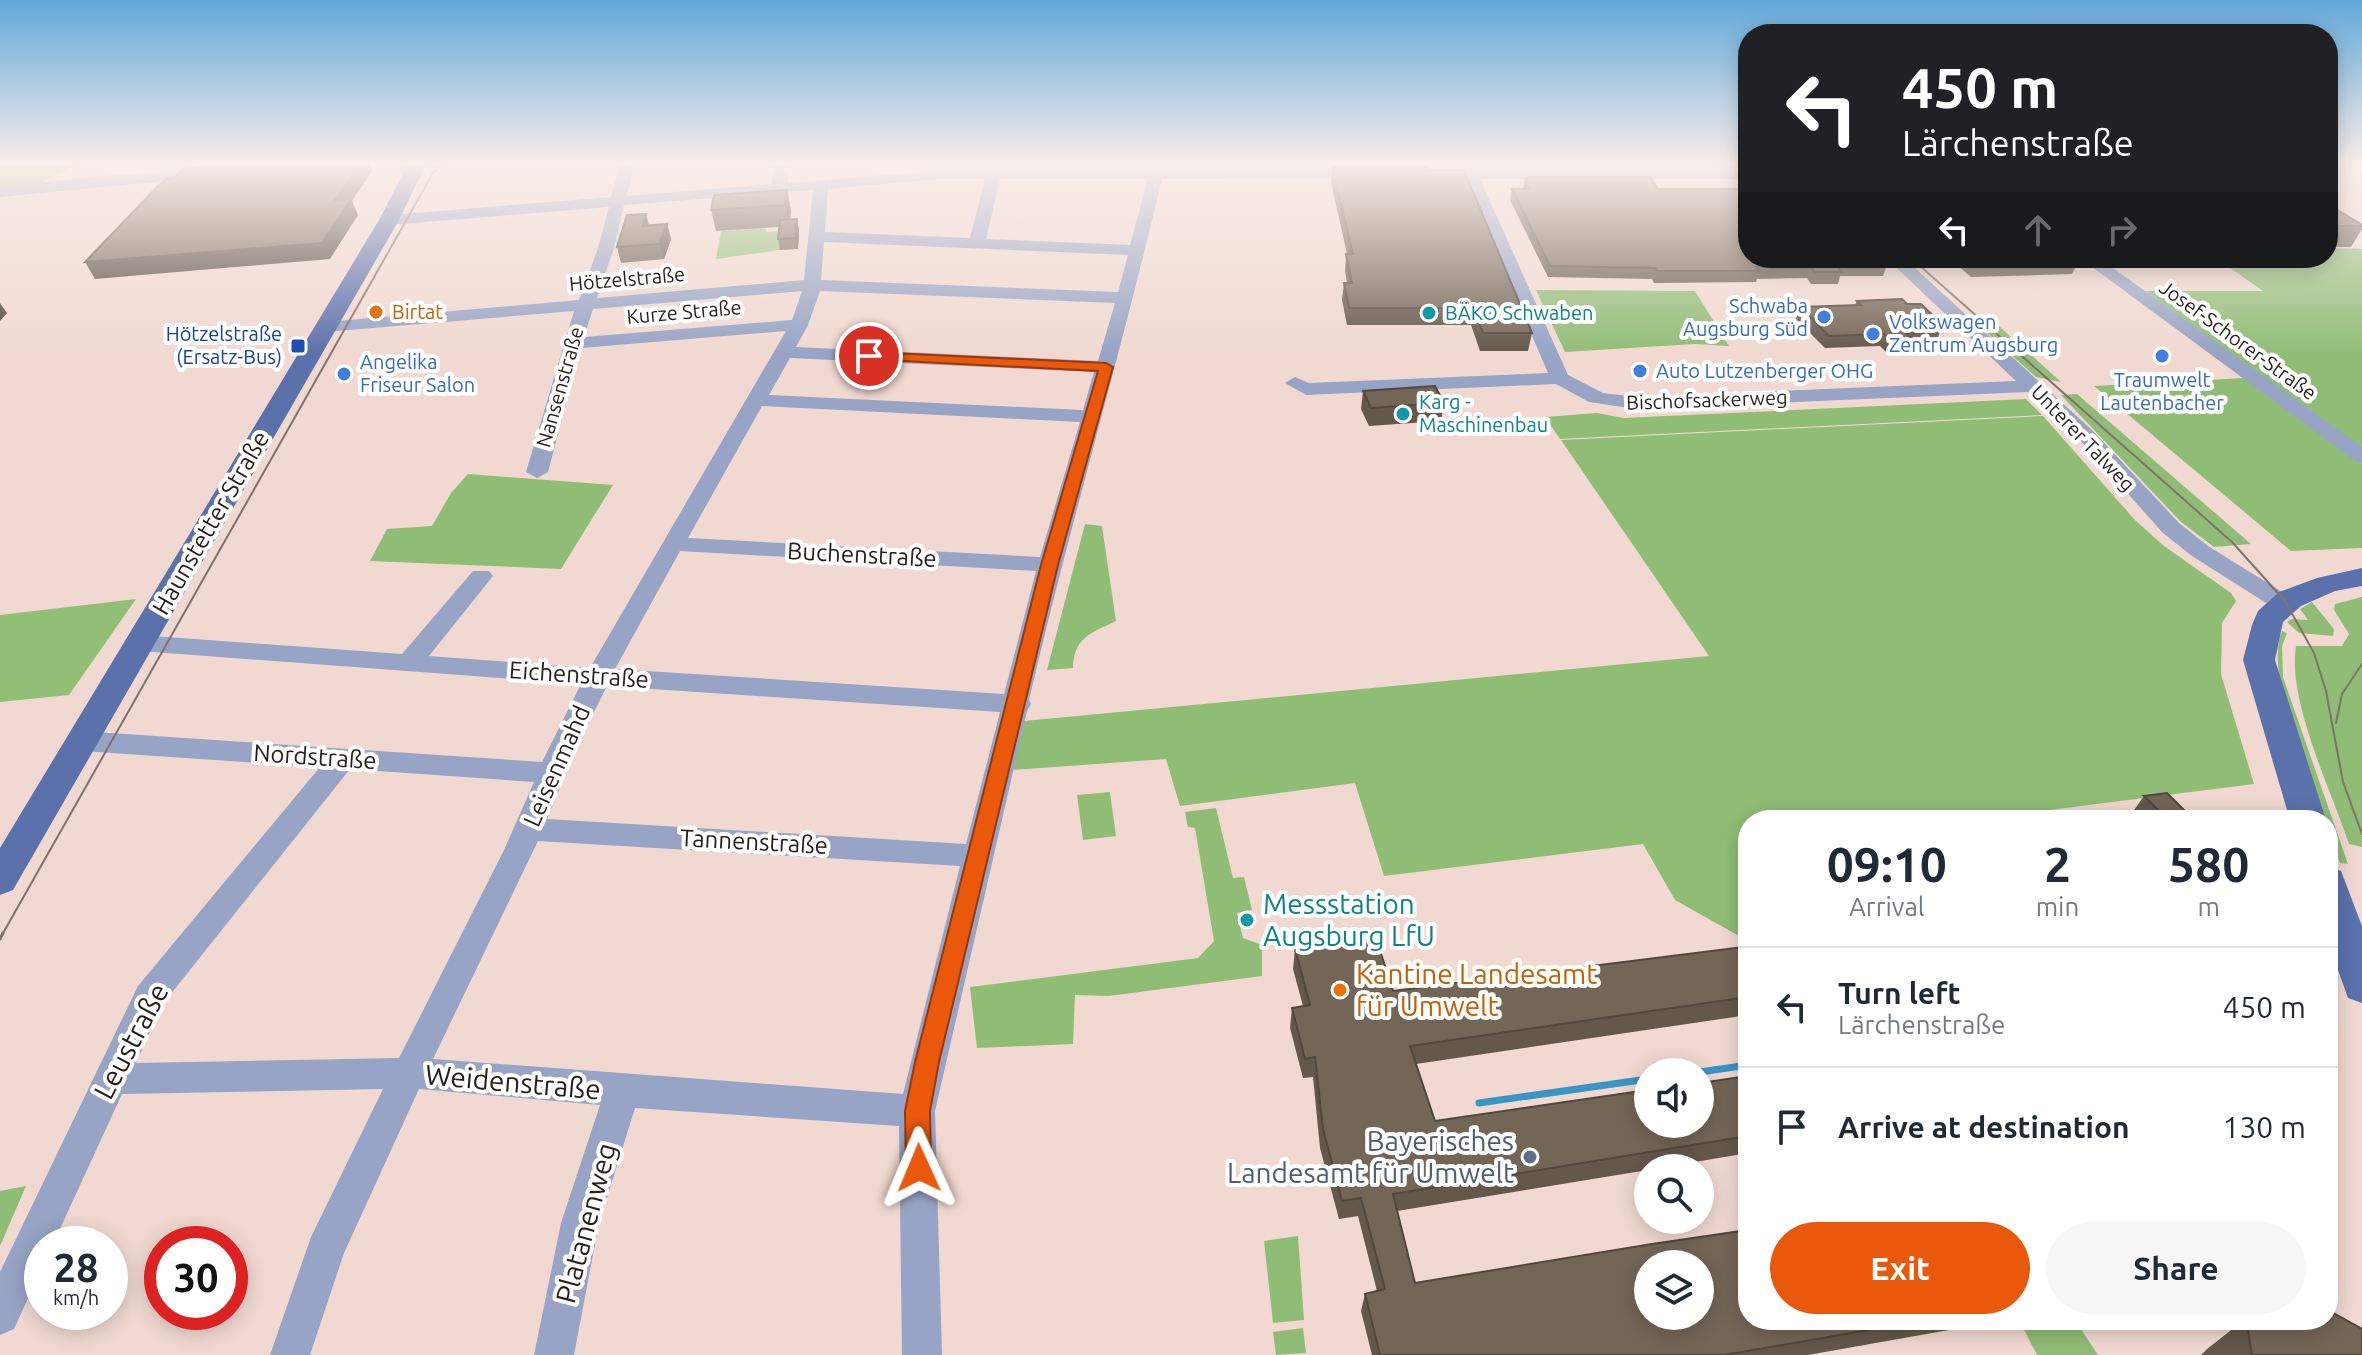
<!DOCTYPE html>
<html lang="en">
<head>
<meta charset="utf-8">
<style>
  body { margin:0; font-family:Ubuntu,sans-serif; background:#f6f6f7; color:#1f2937; height:100vh; display:flex; flex-direction:column; font-size:30px; white-space:nowrap }
  * { box-sizing:border-box; margin:0 }
  p { font-size:26px; color:#747a83 }
  .icon { flex:none; width:44px; height:44px; fill:none; stroke:currentColor; stroke-width:2; stroke-linecap:round; stroke-linejoin:round }
  .map { position:relative; flex:1; overflow:hidden }
  .details { position:absolute; left:1738px; top:810px; width:600px; height:520px; display:flex; flex-direction:column; background:#fff; border-radius:32px; box-shadow:0 4px 20px #0003 }
  .details>* { flex:none }
  .banner { position:absolute; left:1738px; top:24px; width:600px; height:244px; border-radius:32px; box-shadow:0 4px 20px #0003; background:#202124; color:#fff; overflow:hidden }
  .controls { position:absolute; left:1634px; top:1058px; display:grid; gap:16px }
  .controls a { display:grid; place-items:center; width:80px; height:80px; border-radius:50%; background:#fff; box-shadow:0 4px 20px #0003; font-size:40px }
  .speed { position:absolute; left:24px; top:1226px; display:flex; gap:16px; font-size:40px; font-weight:700; text-align:center }
  .speed>* { display:grid; place-content:center; width:104px; height:104px; border-radius:50%; background:#fff; box-shadow:0 4px 20px #0003; line-height:1 }
  .speed small { font-size:20px; font-weight:400 }
  .speed .limit { border:12px solid #d22; background:#fff; color:#111 }
  .pin { position:absolute; display:grid; place-items:center; width:68px; height:68px; color:#fff; margin:-34px; border:4px solid #fff; border-radius:50%; box-shadow:0 2px 8px #0007 }
  .me { position:absolute; width:88px; margin:-44px; rotate:359deg; stroke-linejoin:round; filter:drop-shadow(0 0 6px #0008) }
  .turn { display:flex; align-items:center; gap:28px; height:168px; padding:0 32px; font-size:36px }
  .turn .icon { width:104px; height:104px; stroke-width:2.5 }
  .turn b { display:block; font-size:56px; line-height:68px }
  .lanes { display:flex; align-items:center; height:76px; padding:0 32px; background:#0003; justify-content:center; gap:40px; direction:ltr }
  .lanes .off { opacity:.35 }
  .eta { display:flex; justify-content:space-evenly; align-items:center; height:136px; text-align:center }
  .eta b { font-size:48px; font-weight:700; line-height:56px }
  .primary-button { display:flex; gap:16px; margin-top:auto; padding:16px 32px }
  .primary-button a { flex:1; height:92px; border-radius:48px; background:#ea580c; color:#fff; font-size:32px; font-weight:700; line-height:92px; text-align:center }
  .primary-button a+a { background:#f6f6f7; color:#1f2937 }
  ul { padding:0; list-style:none }
  li { display:flex; align-items:center; gap:24px; height:120px; padding:0 32px; border-top:2px solid #e0e1e3 }
  li div { flex:1 }
  li b { display:block; font-size:30px }
  li em { font-style:normal }
  .map>svg:first-child { display:block }
</style>
</head>
<body>
<div class="map">
<svg width="2362" height="1355" viewBox="0 0 2362 1355">
  <rect width="100%" height="100%" fill="#f1d9d1"/>
  <path fill="#90bd76" d="M0,164H80L40,183L0,188Z
    M766,228V232L782,231L780,250L716,259L721,231Z
    M2328,248L2362,249V548L2291,551L2094,386L2263,377L2145,291H2263L2216,258H2328Z
    M1536,290L1695,291L1729,346L1694,344L1565,352Z
    M1969,317H1989L2061,382L2036,377Z
    M2077,394L2251,544L2214,547L2180,521L2061,395Z
    M2026,399L2042,415L1560,439L1545,417L1597,413L1624,418Z
    M2043,416L2135,520L2164,546L2231,593L2236,601L2222,623L2221,674L2254,784L1971,820H1748V941L1675,900L1643,844L1384,876L1355,783L1180,806L1166,759L1012,770L1024,721L1709,656L1561,440Z
    M468,474L613,485L561,569L370,561L387,529L432,526L451,493Z
    M1085,524L1102,526L1116,621C1091,633 1074,637 1073,668L1047,670Z
    M2362,597V847L2349,844C2331,790 2287,700 2296,646H2342L2349,634L2334,610L2335,604Z
    M2312,602L2334,629L2333,636L2299,633L2287,622L2291,619L2308,620L2300,609Z
    M2282,631L2287,633L2282,646L2283,677L2348,864L2340,863L2328,834V820H2322C2308,775 2264,672 2282,631Z
    M1110,792L1116,836L1083,840L1077,795Z
    M1216,808L1233,878L1244,877L1252,910L1237,913L1243,938L1262,945V976L1109,996L1075,995L1073,1044L977,1048L970,987L1198,958L1214,941L1195,828L1188,827L1185,812Z
    M26,1186L0,1246V1191Z
    M1298,1236L1304,1320L1273,1323L1264,1241Z
    M2019,1320H2075L2098,1355H2037Z
    M1303,1328L1306,1353L1276,1355L1273,1332Z"/>
  <path fill="#90bf75" d="M136,599L69,695L0,702V615Z"/>
  <g fill="none" stroke-linecap="round" stroke-linejoin="round">
    <path stroke="#3895c6" stroke-width="7" d="M1700,1072L1748,1065
      M1479,1103L1648,1079"/>
    <path fill="#97a4c5" fill-rule="evenodd" d="M620,164H634L627,196L772,184L773,164H787L788,183L938,171L1367,170L1374,174L1367,178L1162,179C1121,353 1070,525 1029,700L1031,704L1027,711L935,1111L942,1355H902L899,1126L635,1108L599,1223L574,1355H534L561,1223L600,1105L419,1089L344,1253L310,1355H270L311,1237L383,1089L122,1094L53,1244H42V1268L14,1329L0,1335V1272L138,986L320,767L81,751L71,748L67,741L71,734L81,731L542,762L581,684L140,651L131,649L127,643L131,637L140,635L402,654L473,571H489L493,576L429,656L590,668L786,331L581,348L548,472L537,478L526,472L574,311L325,332L316,327L325,322L579,300L598,248L609,207L389,225L381,220L389,215L611,197ZM938,179H985L970,238L825,232L828,189ZM1000,179H1148L1130,245L986,239ZM813,190L804,280L597,298L614,248L624,205ZM824,242L1128,255L1118,292L821,280ZM802,291L792,320L584,337L593,309ZM820,291L1115,303L1098,361L796,347L808,325ZM790,358L1094,372L1083,410L769,395ZM762,406L1080,422L1040,557L688,538ZM680,551L1036,571L1004,694L615,669ZM607,686L1000,712L966,844L547,819L579,742ZM350,769L534,782L504,850L399,1058L136,1063L162,1005ZM538,841L960,866L903,1094L433,1059Z
      M211,169L218,173L216,176L0,197V187L105,176Z
      M1431,171H1748V179H1480L1568,375L1603,393L1636,397L2016,381L1886,258H1904L2093,431L2179,523L2208,546L2292,598L2295,603L2292,608H2274L2192,556L2163,533L2079,439L2028,392L1636,409L1589,402L1556,384L1306,395L1285,383L1295,377L1309,383L1548,373L1465,179L1426,178V172Z
      M2080,258H2099L2362,447V463L2355,461Z"/>
    <path fill="#5b71ac" fill-rule="evenodd" d="M408,164H426L399,220L13,890L0,895V848L379,220Z
      M2362,568V586L2335,591L2301,606L2283,622L2275,660L2326,820H2290L2243,660L2252,625L2258,611L2279,592L2317,578Z
      M2328,866L2341,871L2362,926V1003L2348,998L2328,942Z"/>
    <path stroke="#81716c" stroke-width="2" d="M1911,258L2232,542L2285,601L2314,653L2326,691L2343,782L2362,834
      M2336,723L2342,694L2362,664
      M2,935L433,173L443,164"/>
    <path stroke="#81716c" stroke-width="3" d="M0,939L3,933"/>
  </g>
  <path fill="#64584b" d="M1332,167L1428,170L1532,333L1528,351H1480L1471,325H1347L1342,300L1344,283H1347L1345,271L1346,254H1347L1331,182Z
    M1525,179L1658,189L1748,258L1887,265L1883,276H1840L1838,284H1811L1807,278L1757,279L1756,282L1654,283L1652,279L1548,277L1510,200L1512,189H1523Z
    M787,190L791,211L790,219L799,230L798,249L780,250L778,239L779,227L716,231L711,210Z
    M2328,204L2362,225V229L2351,247H2328Z
    M667,224L671,239L664,259L621,263L617,247L649,225Z
    M1949,258H2080L2072,274L1971,277Z
    M1857,301L1907,304L1943,325L1938,337H1934L1931,344H1915L1911,354L1889,355L1880,346L1825,348L1796,319L1800,307L1855,305Z
    M1363,391L1444,403L1441,421L1369,426L1361,409Z
    M2144,796L2194,820H2127Z
    M1295,949L1393,991L1748,955V1015L1416,1064L1435,1121L1748,1076V1153L1659,1168H1648V1170L1397,1211L1415,1283L1748,1320H1973L1966,1327L1808,1355H1372L1361,1311L1365,1294L1377,1291L1358,1216L1339,1219L1320,1148L1313,1077L1303,1078L1290,1028L1292,1008L1303,1006L1293,969Z
    M2244,1320H2328L2362,1355H2201L2207,1349Z"/>
  <path fill="#51473d" d="M360,164H369L372,171L352,201L358,215L330,259L95,279L85,262L335,200Z
    M787,190L791,211L789,226L785,205Z
    M646,214L650,229L642,226Z
    M797,219L799,230L798,249L795,238Z
    M667,224L671,239L664,259L659,244Z
    M0,303L7,313L0,321Z"/>
  <path fill="#746657" stroke="#51473d" stroke-width="2" fill-rule="evenodd" d="M249,164H360L335,200L351,199L322,243L85,262L158,186L168,178L175,177L183,169Z
    M1332,167H1427L1428,170H1464L1532,333H1483L1474,308H1349L1344,283H1352L1346,254H1353Z
    M1530,177H1650L1658,189H1748V258H1880L1887,265H1836L1842,272H1815L1810,267H1756L1759,271H1657L1655,268L1550,266L1512,189H1530L1525,179Z
    M787,190L785,205L711,210L714,195Z
    M2328,204L2362,225V226H2328Z
    M646,214L642,226L667,224L659,244L617,247L627,215Z
    M797,219L795,238L778,239L780,220Z
    M1976,258H2053L1979,261Z
    M1902,299L1907,304H1921L1943,325H1929L1936,332L1906,333L1916,342L1894,343L1884,334L1829,336L1800,307L1861,305L1857,301Z
    M1435,386L1444,403L1371,408L1363,391Z
    M2167,793L2194,820H2168L2144,796Z
    M2079,814L2085,820H2042L2041,818Z
    M1376,938L1393,991L1743,947L1748,955V997L1410,1046L1435,1121L1648,1090V1124H1700V1083L1748,1076V1136L1393,1194L1415,1283L1652,1244L1748,1230V1320H1926L1724,1355H1380L1365,1294L1385,1289L1361,1198L1342,1201L1323,1129L1315,1057L1305,1059L1292,1008L1310,1005L1295,949ZM1648,1264H1700V1316H1648Z
    M2328,1310L2362,1329V1355H2252L2246,1320H2328Z"/>
  <linearGradient id="sky" x2="0" y2="1"><stop stop-color="#61a8da"/><stop offset="0.46" stop-color="#f9eeea"/><stop offset="1" stop-color="#f9eeea" stop-opacity="0"/></linearGradient>
  <rect width="2362" height="354" fill="url(#sky)"/>
  <path fill="#ea580c" stroke="#983908" stroke-width="2" d="M869,352L1106,363L1113,367L1058,565L939,1062L930,1111L931,1168L928,1177L919,1180L909,1177L906,1168L905,1111L915,1062L1041,565L1098,371L864,359V353Z"/>
  <g fill="#e8710a" stroke="#fff" stroke-width="3">
    <circle cx="376" cy="312" r="8"/>
    <circle cx="1340" cy="990" r="8"/>
  </g>
  <g fill="#0f9aa8" stroke="#fff" stroke-width="3">
    <circle cx="1429" cy="313" r="8"/>
    <circle cx="1403" cy="414" r="8"/>
    <circle cx="1247" cy="920" r="8"/>
  </g>
  <g fill="#3f7fe0" stroke="#fff" stroke-width="3">
    <circle cx="1824" cy="317" r="8"/>
    <circle cx="1873" cy="334" r="8"/>
    <circle cx="2162" cy="356" r="8"/>
    <circle cx="1640" cy="371" r="8"/>
    <circle cx="344" cy="374" r="8"/>
  </g>
  <rect fill="#1a4fb4" stroke="#fff" stroke-width="3" x="290" y="338" width="16" height="16" rx="4"/>
  <circle fill="#5c6f8a" stroke="#fff" stroke-width="3" cx="1530" cy="1157" r="8"/>
  <g text-anchor="middle" stroke-width="8" stroke-linejoin="round" paint-order="stroke">
    <g font-size="20" fill="#271e1b" stroke="#fff">
      <text transform="translate(627 279) rotate(-5)" y="7">Hötzelstraße</text>
      <text transform="translate(684 312) rotate(-5)" y="7">Kurze Straße</text>
      <text transform="translate(2238 340) rotate(36)" y="7">Josef-Schorer-Straße</text>
      <text transform="translate(560 387) rotate(-74)" y="7">Nansenstraße</text>
      <text transform="translate(1707 400) rotate(-2)" y="7">Bischofsackerweg</text>
      <text transform="translate(2083 438) rotate(46)" y="7">Unterer Talweg</text>
    </g>
    <g font-size="20" fill="#366cbe" stroke="#fff" text-anchor="start">
      <text x="1808" y="313" text-anchor="end">Schwaba<tspan x="1808" dy="23">Augsburg Süd</tspan></text>
      <text x="1889" y="329">Volkswagen<tspan x="1889" dy="23">Zentrum Augsburg</tspan></text>
      <text x="360" y="369">Angelika<tspan x="360" dy="23">Friseur Salon</tspan></text>
      <text x="1656" y="378">Auto Lutzenberger OHG</text>
      <text x="2162" y="387" text-anchor="middle">Traumwelt<tspan x="2162" dy="23">Lautenbacher</tspan></text>
    </g>
    <g font-size="20" fill="#c56008" stroke="#fff" text-anchor="start">
      <text x="392" y="319">Birtat</text>
    </g>
    <g font-size="20" fill="#0d838f" stroke="#fff" text-anchor="start">
      <text x="1445" y="320">BÄKO Schwaben</text>
      <text x="1419" y="409">Karg -<tspan x="1419" dy="23">Maschinenbau</tspan></text>
    </g>
    <g font-size="20" fill="#164399" stroke="#fff" text-anchor="end">
      <text x="282" y="341">Hötzelstraße<tspan x="282" dy="23">(Ersatz-Bus)</tspan></text>
    </g>
    <g font-size="24" fill="#271e1b" stroke="#fff">
      <text transform="translate(211 523) rotate(-60)" y="8">Haunstetter Straße</text>
      <text transform="translate(862 555) rotate(3)" y="8">Buchenstraße</text>
      <text transform="translate(579 675) rotate(4)" y="8">Eichenstraße</text>
      <text transform="translate(315 757) rotate(4)" y="8">Nordstraße</text>
      <text transform="translate(557 766) rotate(-66)" y="8">Leisenmahd</text>
      <text transform="translate(754 842) rotate(3)" y="8">Tannenstraße</text>
    </g>
    <g font-size="28" fill="#0d838f" stroke="#fff" text-anchor="start">
      <text x="1263" y="914">Messstation<tspan x="1263" dy="32">Augsburg LfU</tspan></text>
    </g>
    <g font-size="28" fill="#c56008" stroke="#fff" text-anchor="start">
      <text x="1356" y="984">Kantine Landesamt<tspan x="1356" dy="32">für Umwelt</tspan></text>
    </g>
    <g font-size="28" fill="#271e1b" stroke="#fff">
      <text transform="translate(131 1041) rotate(-62)" y="10">Leustraße</text>
      <text transform="translate(513 1082) rotate(5)" y="10">Weidenstraße</text>
      <text transform="translate(586 1223) rotate(-75)" y="10">Platanenweg</text>
    </g>
    <g font-size="28" fill="#4e5e75" stroke="#fff" text-anchor="end">
      <text x="1514" y="1151">Bayerisches<tspan x="1514" dy="32">Landesamt für Umwelt</tspan></text>
    </g>
  </g>
</svg>
<div class="controls">
<a><svg class="icon" aria-label="sound" viewBox="0 0 24 24"><path d="M4 9h4l5-4v14l-5-4H4zM17 9q2 3 0 6"/></svg></a>
<a><svg class="icon" aria-label="search" viewBox="0 0 24 24"><circle cx="10" cy="10" r="6"/><path d="M15 15l6 6"/></svg></a>
<a><svg class="icon" aria-label="layers" viewBox="0 0 24 24"><path d="M12 4l9 5-9 5-9-5zM3 14l9 5 9-5"/></svg></a>
</div>
<div class="speed"><div>28<small>km/h</small></div><div class="limit">30</div></div>
<div class="pin" style="left:869px;top:356px;background:#d93025"><svg class="icon" aria-label="arrive" viewBox="0 0 24 24"><path d="M6 21V4h12l-3 4 3 4H6"/></svg></div>
<svg class="me" style="left:919px;top:1168px" viewBox="-20 -20 40 40"><path d="M0-17L14 15 0 8-14 15z" fill="#ea580c" stroke="#fff" stroke-width="4"/></svg>
<div class="banner">
<div class="turn"><svg class="icon" aria-label="left" viewBox="0 0 24 24"><path d="M17 20v-9H6M10 6l-5 5 5 5"/></svg><div><b>450 m</b>Lärchenstraße</div></div>
<div class="lanes"><svg class="icon" aria-label="left" viewBox="0 0 24 24"><path d="M17 20v-9H6M10 6l-5 5 5 5"/></svg><svg class="icon off" aria-label="ahead" viewBox="0 0 24 24"><path d="M12 20V5M6 11l6-6 6 6"/></svg><svg class="icon off" aria-label="right" viewBox="0 0 24 24"><path d="M7 20v-9h11M14 6l5 5-5 5"/></svg></div>
</div>
<section class="details">
<div class="eta">
<div><b>09:10</b><p>Arrival</p></div>
<div><b>2</b><p>min</p></div>
<div><b>580</b><p>m</p></div>
</div>
<ul>
<li><svg class="icon" aria-label="left" viewBox="0 0 24 24"><path d="M17 20v-9H6M10 6l-5 5 5 5"/></svg><div><b>Turn left</b><p>Lärchenstraße</p></div><em>450 m</em></li>
<li><svg class="icon" aria-label="arrive" viewBox="0 0 24 24"><path d="M6 21V4h12l-3 4 3 4H6"/></svg><div><b>Arrive at destination</b></div><em>130 m</em></li>
</ul>
<div class="primary-button"><a>Exit</a><a>Share</a></div>
</section>
</div>
</body>
</html>
